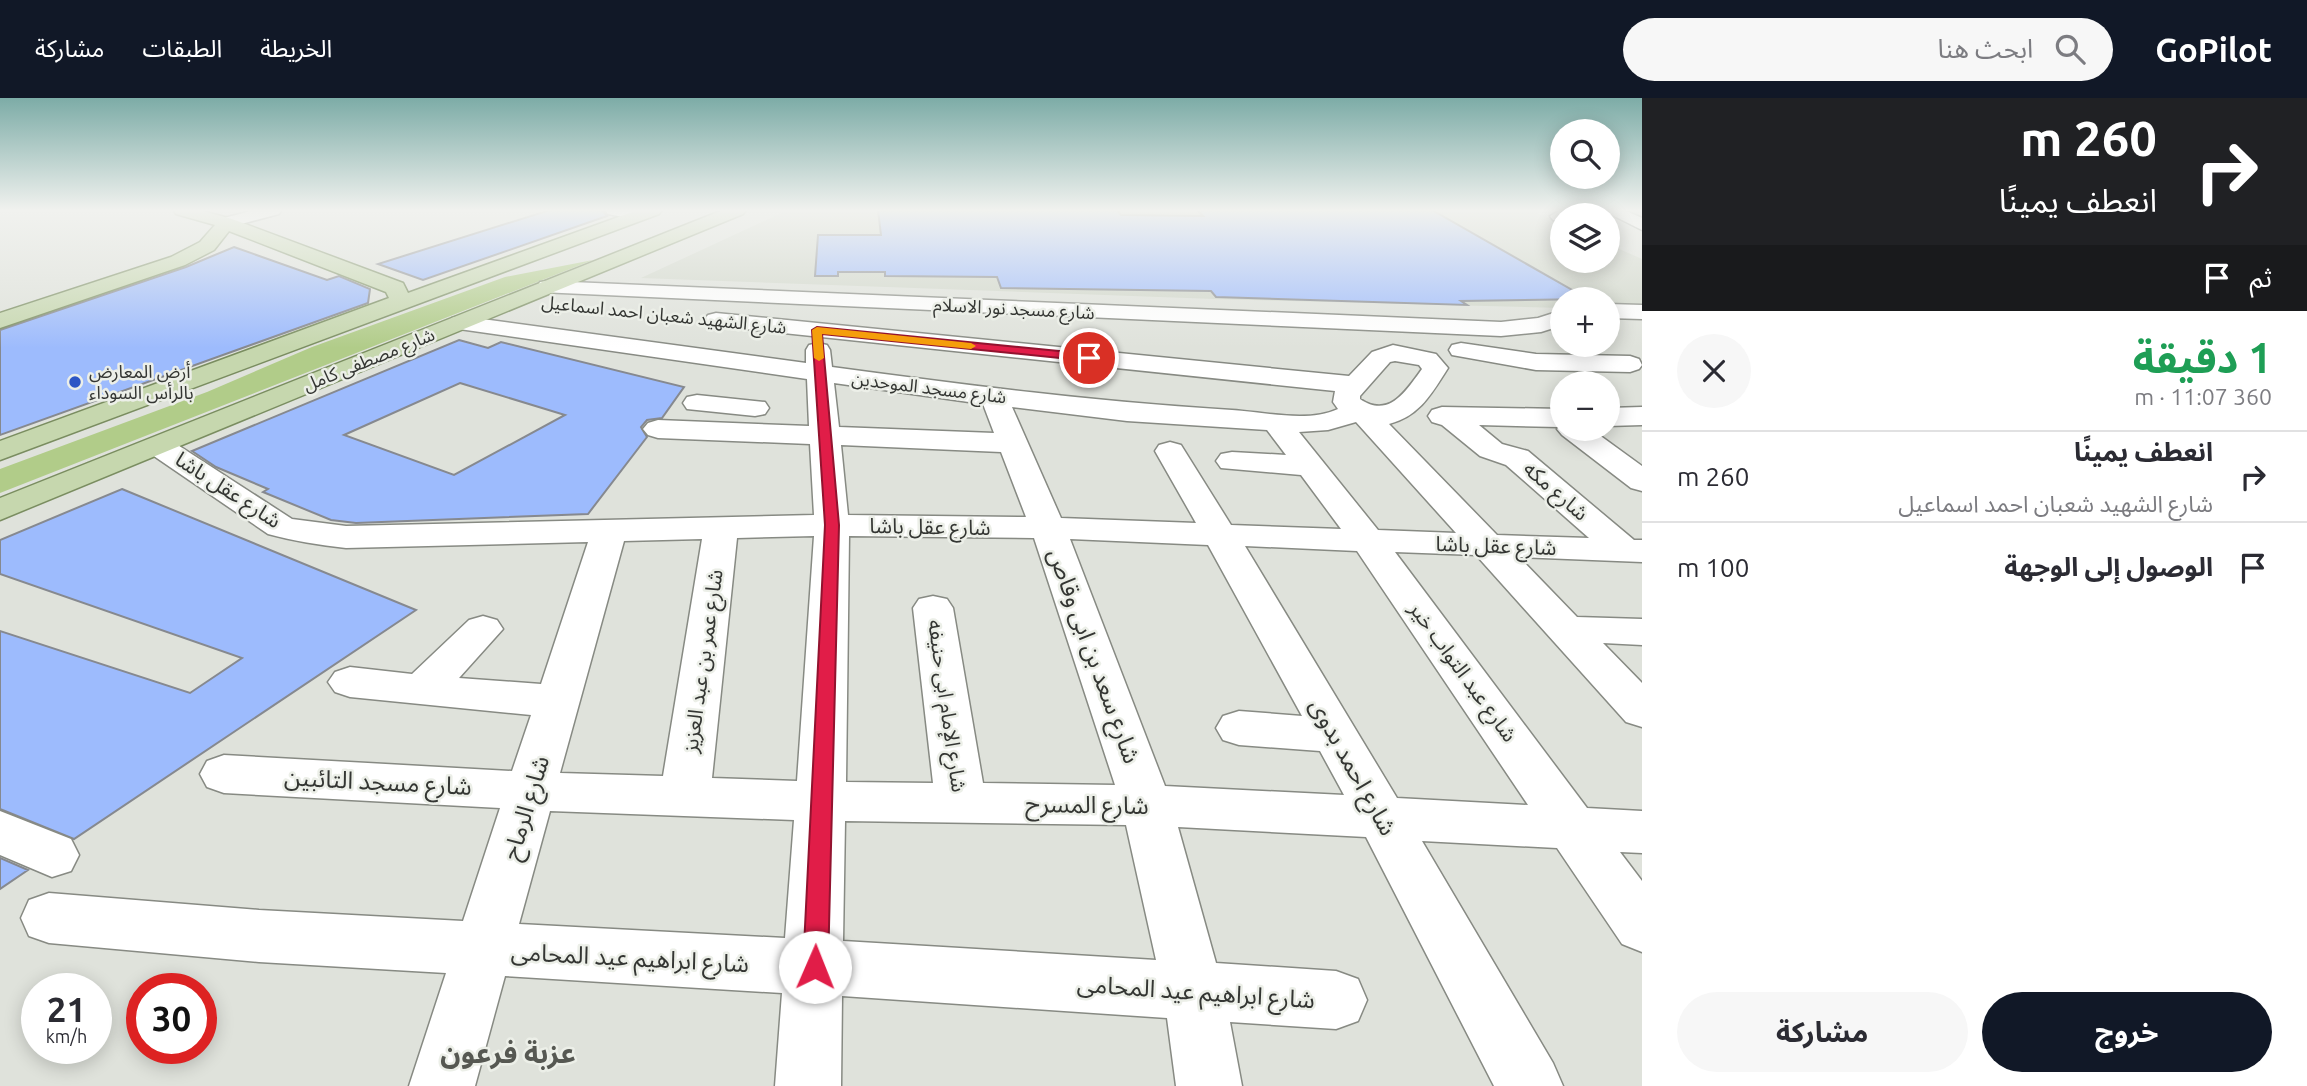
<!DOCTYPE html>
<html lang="ar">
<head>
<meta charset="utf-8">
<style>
  body { margin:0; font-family:Ubuntu,"Noto Sans Arabic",sans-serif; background:#f7f7f7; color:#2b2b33; direction:rtl; height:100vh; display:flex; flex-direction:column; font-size:26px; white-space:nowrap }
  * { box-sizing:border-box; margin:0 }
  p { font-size:23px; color:#7c7c81 }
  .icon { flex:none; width:38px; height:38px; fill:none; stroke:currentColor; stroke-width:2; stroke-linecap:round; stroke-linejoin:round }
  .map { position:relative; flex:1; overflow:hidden; direction:ltr }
  .side { display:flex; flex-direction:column; background:#fff; width:665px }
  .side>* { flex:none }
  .top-card { background:#202124; color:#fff; overflow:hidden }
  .buttons { position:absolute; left:1550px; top:21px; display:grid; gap:14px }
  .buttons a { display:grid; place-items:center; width:70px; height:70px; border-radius:50%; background:#fff; box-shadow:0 4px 18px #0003; font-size:35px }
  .speed { position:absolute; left:21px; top:875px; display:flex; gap:14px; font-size:35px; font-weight:700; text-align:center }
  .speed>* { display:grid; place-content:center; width:91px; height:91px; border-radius:50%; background:#fff; box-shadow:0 4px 18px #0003; line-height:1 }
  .speed small { font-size:18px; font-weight:400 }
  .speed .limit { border:10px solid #d22; background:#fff; color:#111 }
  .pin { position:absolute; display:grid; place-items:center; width:60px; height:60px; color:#fff; margin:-30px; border:4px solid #fff; border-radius:50%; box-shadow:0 2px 7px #0007 }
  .me { position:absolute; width:77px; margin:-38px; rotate:1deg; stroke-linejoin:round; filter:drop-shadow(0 0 5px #0008) }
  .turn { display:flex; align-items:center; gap:24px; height:147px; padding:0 35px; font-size:32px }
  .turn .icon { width:91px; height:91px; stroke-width:2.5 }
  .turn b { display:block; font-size:49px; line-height:60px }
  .then { display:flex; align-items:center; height:66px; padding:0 35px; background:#0003; gap:14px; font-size:26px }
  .round { display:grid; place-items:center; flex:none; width:74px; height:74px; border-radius:37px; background:#f7f7f7 }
  .summary { display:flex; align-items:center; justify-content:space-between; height:119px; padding:0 35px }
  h1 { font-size:42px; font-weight:700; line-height:52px; color:#1e9e55 }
  .primary-button { display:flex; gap:14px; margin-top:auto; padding:14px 35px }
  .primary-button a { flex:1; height:80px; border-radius:42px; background:#111827; color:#fff; font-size:28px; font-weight:700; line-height:80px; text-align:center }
  .primary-button a+a { background:#f7f7f7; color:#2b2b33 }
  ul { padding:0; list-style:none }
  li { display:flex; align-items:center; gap:21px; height:91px; padding:0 35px; border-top:2px solid #e1e1e2 }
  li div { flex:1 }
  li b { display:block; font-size:26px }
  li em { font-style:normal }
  header { display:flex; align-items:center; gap:42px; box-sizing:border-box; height:98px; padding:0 35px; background:#111827; color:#fff }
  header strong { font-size:33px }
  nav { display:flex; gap:38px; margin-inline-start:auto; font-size:24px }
  .search { width:490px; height:63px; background:#f7f7f7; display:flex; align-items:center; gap:18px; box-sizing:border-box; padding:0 24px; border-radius:38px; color:#7c7c81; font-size:26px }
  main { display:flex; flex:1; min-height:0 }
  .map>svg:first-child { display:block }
</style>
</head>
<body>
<header>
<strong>GoPilot</strong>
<div class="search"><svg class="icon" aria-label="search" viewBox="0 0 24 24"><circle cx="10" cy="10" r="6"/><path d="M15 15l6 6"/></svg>ابحث هنا</div>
<nav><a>الخريطة</a><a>الطبقات</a><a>مشاركة</a></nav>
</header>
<main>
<section class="side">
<div class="top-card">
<div class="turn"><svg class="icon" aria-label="right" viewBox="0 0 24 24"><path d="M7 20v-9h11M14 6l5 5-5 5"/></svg><div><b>260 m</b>انعطف يمينًا</div></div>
<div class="then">ثم<svg class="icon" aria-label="arrive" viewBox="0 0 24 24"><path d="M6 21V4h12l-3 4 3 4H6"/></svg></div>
</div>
<div class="summary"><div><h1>1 دقيقة</h1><p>360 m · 11:07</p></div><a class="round"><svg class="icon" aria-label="close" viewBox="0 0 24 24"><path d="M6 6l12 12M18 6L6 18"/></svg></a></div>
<ul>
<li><svg class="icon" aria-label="right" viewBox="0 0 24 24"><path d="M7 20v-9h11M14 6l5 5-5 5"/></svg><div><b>انعطف يمينًا</b><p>شارع الشهيد شعبان احمد اسماعيل</p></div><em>260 m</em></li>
<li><svg class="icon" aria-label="arrive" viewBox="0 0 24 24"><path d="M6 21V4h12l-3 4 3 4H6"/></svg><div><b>الوصول إلى الوجهة</b></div><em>100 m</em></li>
</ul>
<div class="primary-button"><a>خروج</a><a>مشاركة</a></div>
</section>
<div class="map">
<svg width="1642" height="988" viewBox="0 0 1642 988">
  <rect width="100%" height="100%" fill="#dfe2db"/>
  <path fill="#d0d6c9" d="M788,112H1530L1563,126V163H1608V146L1642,161V212L1608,211V201H1563V210L1214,201L641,180Z"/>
  <path fill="#b1cc89" d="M593,162L0,395V371L207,294L312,249L505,179Z"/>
  <path fill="#9dbbfd" stroke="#86898f" stroke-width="2" fill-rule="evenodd" d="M550,112H602L607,118L423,182L378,166Z
    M878,112H1117L1121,117L1203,118L1197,112H1432L1588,201L1461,203L1467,207L1216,199L1211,193L1001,190L997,179L885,178V174H838V178H815L818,137H881Z
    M234,149L327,182L339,178L370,191L368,205L0,337V232L186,169Z
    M459,242L488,250L501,244L684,289L662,320L647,322L641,329L647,339L588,416L356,425L331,422L263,394L268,391L216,369L192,353ZM460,285L565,317L454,377L344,337Z
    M122,391L416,512L74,741L0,711V533L190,595L242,560L0,476V442Z
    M0,760L28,772L0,791Z"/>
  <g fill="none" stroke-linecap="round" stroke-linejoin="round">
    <g stroke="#878a83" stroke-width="3">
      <path id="minor" d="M255,112H282L279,116L226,130L217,125L220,121Z
        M605,112H637L647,117L638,122L608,116Z
        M1602,112H1624L1642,120V132Z
        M1559,113L1569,114L1571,117H1563V123L1553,122L1550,118Z
        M548,183L1501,224L1538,220L1563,212V227L1541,234L1501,238L540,194L537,189L540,184Z
        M1608,206L1642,207V221L1608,220Z
        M716,215L1349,278L1372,254L1393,247L1436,256L1448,270C1432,295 1420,318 1389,326L1497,437L1589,440L1506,367L1480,358L1442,327L1432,324L1428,318L1432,312L1442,309L1563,311V331H1591L1642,368V393L1631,390L1562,337L1557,331L1559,329L1479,327L1502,346L1528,353L1634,442H1642V464L1519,459L1577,519L1642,521V547L1603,545L1642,585V629L1626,624L1476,457L1395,454L1587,710L1642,713V755L1620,754L1642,783V854L1622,846L1557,750L1422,743L1553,965L1563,988H1494L1366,739L1178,729L1216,865L1336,873L1358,881L1367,902L1358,923L1336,931L1230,924L1242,988H1176L1167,920L842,898L841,988H775L782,895L505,878L475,988H409L446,875L259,864L49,845L29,838L21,820L29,802L49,795L259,812L463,823L500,710L224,695L207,689L200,676L207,663L224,657L512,673L531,617L350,599L335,594L328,584L335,574L350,569L412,576L469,522L483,518L497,522L503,531L459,580L541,586L588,444L346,450C319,447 294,443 268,436L148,354L144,348L148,342L159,339L170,342L292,421L346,428L814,417L810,346L658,340L648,337L643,331L648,325L658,322L809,328L807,281L452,230L448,225L452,220L460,218L806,265V252L809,247L818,245L827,247L830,252L832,269C965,287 1098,304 1232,312C1264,314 1308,325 1338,311L1333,304L1335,293L708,227L704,222L708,217ZM1395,263L1419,267L1422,271C1406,293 1389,321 1360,301V298L1390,264ZM834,285L983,306L994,335L839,329ZM1012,309L1127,323L1267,332L1286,357L1232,354L1221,356L1216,363L1221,370L1301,377L1341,431L1231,427L1181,347L1170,344L1159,347L1155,353L1196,425L1061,420ZM1356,324L1456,435L1378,432L1299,334L1328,332ZM841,347L1001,354L1026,419L848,417ZM814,438L797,683L712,680L737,440ZM849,438L1034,440L1115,687L983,685L953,510L947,501L933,498L919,501L913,510L933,685L846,684ZM702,441L663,678L560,675L624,443ZM1070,441L1208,447L1302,618L1239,613L1223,618L1216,630L1223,642L1239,647L1320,653L1344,697L1165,688ZM1245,448L1357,453L1528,707L1397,700ZM550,713L794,722L785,840L519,826ZM845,723L1126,727L1156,862L843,843Z
        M1461,245L1536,256L1630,258L1639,261L1642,267L1639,271L1630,274L1536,272L1452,257L1449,252L1452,247Z
        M697,297L765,304L769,310L765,316L755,318L687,311L683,305L687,299Z
        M1642,309V327L1608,328V310Z
        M0,713L71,741L79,757L71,773L52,779L0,757Z"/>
    </g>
    <g stroke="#7a8d60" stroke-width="3">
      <path id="major" d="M174,112H199L232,121L403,185L408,195L638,112H662L659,116L0,362V343L389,200L386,194L229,133L214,152L185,167L0,230V215L171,159L200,144L215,127L176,116Z
        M723,112H746L743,116L0,422V400Z"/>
    </g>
    <use href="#minor" fill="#fff" fill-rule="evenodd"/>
    <use href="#major" fill="#c6d7ae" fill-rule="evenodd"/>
  </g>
  <linearGradient id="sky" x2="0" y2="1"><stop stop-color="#7daca7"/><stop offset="0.45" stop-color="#f1f2ef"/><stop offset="1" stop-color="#f1f2ef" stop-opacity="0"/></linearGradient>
  <rect width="1642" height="250" fill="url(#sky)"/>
  <path fill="#e11d48" stroke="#92132f" stroke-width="2" d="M817,229L1089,256L1094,260L1089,263L822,236L839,427L828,869L824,877L815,880L807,877L803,869L825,427L812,232Z"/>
  <path fill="#f59e0b" d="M817,229L971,245L976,248L971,251L822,236L824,260L819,263L814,260L812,232Z"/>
  <circle fill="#2d56c5" stroke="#ecefe8" stroke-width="2.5" cx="75" cy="284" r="7"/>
  <g text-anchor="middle" stroke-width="5" stroke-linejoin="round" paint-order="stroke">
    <g font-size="18" fill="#343633" stroke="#ecefe8">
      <text transform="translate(1014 211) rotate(3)" y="6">شارع مسجد نور الاسلام</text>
      <text transform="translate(664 217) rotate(6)" y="6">شارع الشهيد شعبان احمد اسماعيل</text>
      <text transform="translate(369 262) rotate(-22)" y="6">شارع مصطفى كامل</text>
      <text transform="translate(929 290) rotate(7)" y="6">شارع مسجد الموحدين</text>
    </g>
    <g font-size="18" fill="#343633" stroke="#ecefe8" text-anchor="start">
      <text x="89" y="280">أرض المعارض<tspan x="89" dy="21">بالرأس السوداء</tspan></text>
    </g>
    <g font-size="21" fill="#343633" stroke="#ecefe8">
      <text transform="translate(228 392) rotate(33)" y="7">شارع عقل باشا</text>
      <text transform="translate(1556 393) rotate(41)" y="7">شارع مكه</text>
      <text transform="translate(930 429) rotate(1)" y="7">شارع عقل باشا</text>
      <text transform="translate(1496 448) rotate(2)" y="7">شارع عقل باشا</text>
      <text transform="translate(703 563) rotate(-82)" y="7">شارع عمر بن عبد العزيز</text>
      <text transform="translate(1463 574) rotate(54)" y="7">شارع عبد التواب خير</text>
      <text transform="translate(947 608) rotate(82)" y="7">شارع الإمام ابى حنيفه</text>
    </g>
    <g font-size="24" fill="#343633" stroke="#ecefe8">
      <text transform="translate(1094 558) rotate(70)" y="8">شارع سعد بن ابى وقاص</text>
      <text transform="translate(1353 669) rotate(61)" y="8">شارع احمد بدوى</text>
      <text transform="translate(378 684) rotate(3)" y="8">شارع مسجد التائبين</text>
      <text transform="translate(1087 707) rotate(1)" y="8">شارع المسرح</text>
      <text transform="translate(526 710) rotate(-73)" y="8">شارع الرماح</text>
      <text transform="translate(630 860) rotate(3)" y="8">شارع ابراهيم عيد المحامى</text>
      <text transform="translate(1196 894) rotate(4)" y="8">شارع ابراهيم عيد المحامى</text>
    </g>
    <g font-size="28" font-weight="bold" fill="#565852" stroke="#ecefe8">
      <text x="508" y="965">عزبة فرعون</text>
    </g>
  </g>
</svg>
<div class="buttons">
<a><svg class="icon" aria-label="search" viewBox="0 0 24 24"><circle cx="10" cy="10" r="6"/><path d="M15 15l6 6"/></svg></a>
<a><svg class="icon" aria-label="layers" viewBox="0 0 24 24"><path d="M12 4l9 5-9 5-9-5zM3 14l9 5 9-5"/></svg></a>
<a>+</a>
<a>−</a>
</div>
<div class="speed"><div>21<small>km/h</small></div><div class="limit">30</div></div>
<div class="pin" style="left:1089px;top:260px;background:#d93025"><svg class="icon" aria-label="arrive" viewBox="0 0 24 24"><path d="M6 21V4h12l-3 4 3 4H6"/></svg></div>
<svg class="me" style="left:815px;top:869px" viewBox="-20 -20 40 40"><circle r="19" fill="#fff"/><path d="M0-13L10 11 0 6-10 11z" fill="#e11d48"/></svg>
</div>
</main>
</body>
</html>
